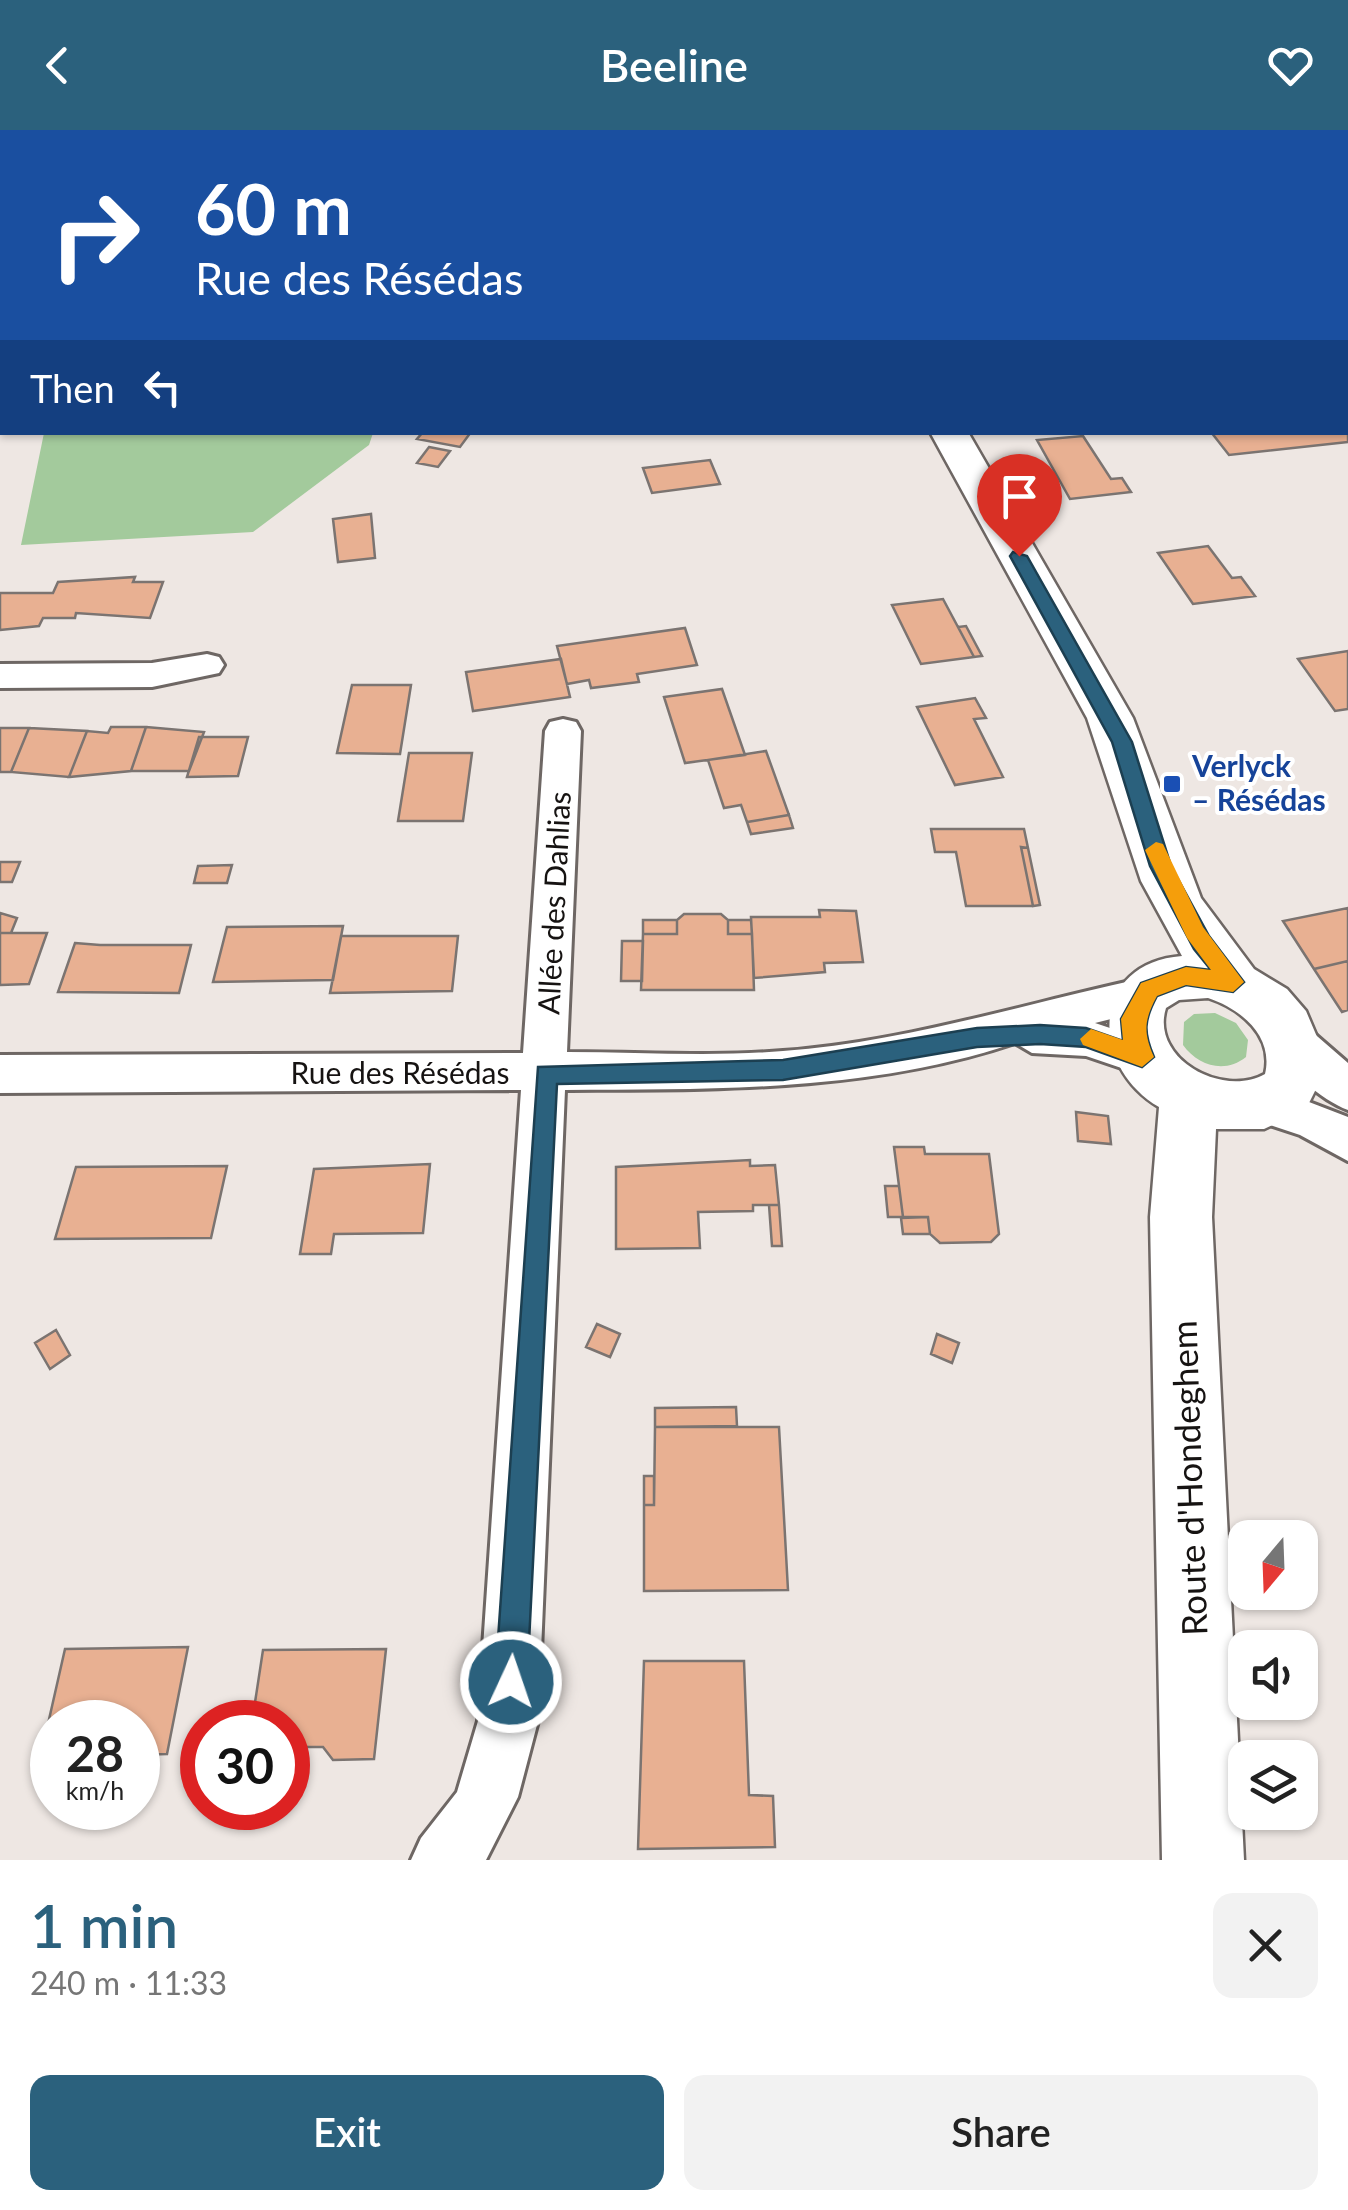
<!DOCTYPE html>
<html lang="en">
<head>
<meta charset="utf-8">
<style>
  body { margin:0; font-family:Lato,sans-serif; background:#f2f2f2; color:#222; height:100vh; display:flex; flex-direction:column; font-size:38px; white-space:nowrap }
  * { box-sizing:border-box; margin:0 }
  p { font-size:32px; color:#767676 }
  .icon { flex:none; width:55px; height:55px; fill:none; stroke:currentColor; stroke-width:2; stroke-linecap:round; stroke-linejoin:round }
  .map { position:relative; height:1730px; overflow:hidden }
  .drawer { display:flex; flex-direction:column; background:#fff; flex:1 }
  .drawer>* { flex:none }
  .guide { position:absolute; left:0px; top:0px; width:1350px; height:305px; box-shadow:0 2px 8px #0004; background:#1a4fa0; color:#fff; overflow:hidden }
  .needle { width:65px; rotate:199deg }
  .fabs { position:absolute; left:1228px; top:1390px; display:grid; gap:20px }
  .fabs a { display:grid; place-items:center; width:90px; height:90px; border-radius:20px; background:#fff; box-shadow:0 2px 8px #0004; font-size:50px }
  .speed { position:absolute; left:30px; top:1570px; display:flex; gap:20px; font-size:50px; font-weight:700; text-align:center }
  .speed>* { display:grid; place-content:center; width:130px; height:130px; border-radius:50%; background:#fff; box-shadow:0 2px 8px #0004; line-height:1 }
  .speed small { font-size:25px; font-weight:400 }
  .speed .limit { border:15px solid #d22; background:#fff; color:#111 }
  .pin { position:absolute; display:grid; place-items:center; width:85px; height:85px; color:#fff; margin:-102px -42px; border-radius:50% 50% 50% 0; rotate:-45deg; box-shadow:0 0 10px #0007 }
  .pin .icon { rotate:45deg }
  .me { position:absolute; width:110px; margin:-55px; rotate:3deg; stroke-linejoin:round; filter:drop-shadow(0 0 8px #0008) }
  .turn { display:flex; align-items:center; gap:35px; height:210px; padding:0 30px; font-size:45px }
  .turn .icon { width:130px; height:130px; stroke-width:2.5 }
  .turn b { display:block; font-size:70px; line-height:85px }
  .then { display:flex; align-items:center; height:95px; padding:0 30px; background:#0003; gap:20px; font-size:38px }
  .round { display:grid; place-items:center; flex:none; width:105px; height:105px; border-radius:20px; background:#f2f2f2 }
  .overview { display:flex; align-items:center; justify-content:space-between; height:170px; padding:0 30px }
  h1 { font-size:60px; font-weight:600; line-height:75px; color:#2b617d }
  .button { display:flex; gap:20px; margin-top:auto; padding:20px 30px }
  .button a { flex:1; height:115px; border-radius:20px; background:#2b617d; color:#fff; font-size:40px; font-weight:600; line-height:115px; text-align:center }
  .button a+a { background:#f2f2f2; color:#222 }
  header { display:flex; justify-content:space-between; align-items:center; height:130px; padding:0 30px; background:#2b617d; color:#fff; font-size:45px; font-weight:600 }
  .map>svg:first-child { display:block }
</style>
</head>
<body>
<header><svg class="icon" aria-label="back" viewBox="0 0 24 24"><path d="M15 5l-7 7 7 7"/></svg>Beeline<svg class="icon" aria-label="heart" viewBox="0 0 24 24"><path d="M12 20l-8-8c-3-5 5-10 8-4 3-6 11-1 8 4z"/></svg></header>
<div class="map">
<svg width="1348" height="1730" viewBox="0 0 1348 1730">
  <rect width="100%" height="100%" fill="#eee7e3"/>
  <path fill="#a3ca9c" d="M44,303V302L373,303L369,315L253,402L21,415Z
    M1215,883L1236,893L1248,910L1246,927C1225,944 1198,936 1183,915L1184,892L1194,884Z"/>
  <path fill="#e8b092" stroke="#7b7471" stroke-width="2.5" d="M574,0H664L665,2H549Z
    M1348,247V312L1229,325L1211,302H1348Z
    M423,302H471L460,317L417,309Z
    M1083,306L1111,349L1122,348L1131,362L1070,369L1037,310Z
    M429,317L450,321L438,337L417,333Z
    M710,330L720,354L652,363L643,338Z
    M371,384L375,428L338,432L333,389Z
    M1208,416L1232,448L1241,447L1255,466L1193,474L1158,423Z
    M135,447L133,452H163L150,488L76,483L75,488H43L39,496L0,500V463H53L58,452Z
    M943,469L974,527L921,534L892,475Z
    M966,496L982,526L974,527L958,497Z
    M685,498L697,535L637,544L639,552L591,558L589,550L567,554L557,516Z
    M1348,521V579L1335,581L1298,529Z
    M561,529L570,567L473,581L466,542Z
    M352,555H411L400,624L337,623Z
    M722,559L745,625L685,633L664,567Z
    M975,568L986,588L974,589L1003,647L955,655L917,577Z
    M111,597H146L131,641L69,647L87,601L108,603Z
    M146,597L204,602L189,641H131Z
    M0,598H29L11,642H0Z
    M29,598L87,601L69,647L11,642Z
    M199,607H248L238,646L187,647Z
    M766,621L789,685L747,692L741,675L724,678L708,630Z
    M409,623H472L463,691H398Z
    M789,685L793,698L751,704L747,692Z
    M931,699H1024L1028,718L1021,717L1033,776H966L956,722H935Z
    M1021,717L1028,718L1040,775L1033,776Z
    M0,732H20L12,752H0Z
    M232,735L227,753H194L198,736Z
    M1348,778V831L1314,839L1283,791Z
    M819,780L856,781L863,832L824,833L825,842L754,848L751,787H820Z
    M0,783L17,788L11,803H0Z
    M684,784H721L728,790V804H752L754,860H641L643,804H677V790Z
    M643,790H677V804H643Z
    M728,790H751L752,804H728Z
    M343,796L333,850L213,852L227,797Z
    M0,803H47L29,854L0,855Z
    M341,806H458L452,861L330,863Z
    M622,811H643L642,851H621Z
    M75,813L100,815H191L179,863L58,862Z
    M1348,831V880L1342,882L1314,839Z
    M1076,982L1108,986L1111,1014L1078,1011Z
    M894,1017H924L925,1024H989L999,1104L991,1112L940,1113L930,1104L928,1087H903Z
    M750,1030V1036L775,1035L779,1075H753V1081L698,1082L700,1118L616,1119V1037Z
    M430,1034L423,1103L334,1104L331,1124H300L314,1039Z
    M227,1036L211,1108L55,1109L76,1037Z
    M885,1056H899L903,1087H888Z
    M769,1075H779L782,1116H772Z
    M928,1087L930,1104H903L901,1088Z
    M597,1194L620,1204L610,1227L586,1217Z
    M56,1200L70,1225L50,1239L35,1213Z
    M937,1204L959,1213L952,1233L931,1224Z
    M736,1277L737,1296L655,1297V1278Z
    M655,1297H779L788,1460L644,1461V1375H654Z
    M644,1346H654V1375H644Z
    M188,1517L167,1624L138,1625V1592H52V1638H38L65,1519Z
    M386,1519L374,1629L333,1630L323,1617H306L304,1632L288,1633V1592H252L263,1520Z
    M644,1531H744L749,1665L773,1666L775,1717L638,1719Z"/>
  <g fill="none" stroke-linecap="round" stroke-linejoin="round">
    <g stroke="#6e6764" stroke-width="6">
      <path id="street" d="M2,124V140L0,141V125Z
        M207,524L219,527L224,535L219,543L152,557L0,558V534L152,533Z
        M563,589L576,592L581,601L567,922C638,922 712,927 783,921C905,912 1024,874 1144,848L1159,853L1165,865L1159,877L1095,893L1158,914L1164,927L1158,940L1142,945L1086,926L1032,923L1015,913C870,962 716,959 565,960L538,1591L518,1667L486,1730H411L421,1708L457,1662L478,1591L521,960L0,963V925L523,923L545,601L550,592Z
        M1295,895L1310,900L1348,933V980C1321,970 1286,939 1273,913L1280,900Z
        M1262,954L1348,987V1031L1300,1005L1246,987L1239,973L1246,959Z"/>
    </g>
    <g stroke="#6e6764" stroke-width="5">
      <path id="secondary" d="M756,0H785L786,2H758Z
        M930,302H968L1133,588L1201,768L1254,839L1287,859L1306,881L1323,921L1324,943L1306,979L1264,999H1216L1212,1087L1244,1730H1162L1150,1087L1159,977C1089,936 1090,833 1182,826L1141,751L1087,588ZM1208,868C1241,879 1274,906 1265,944C1223,968 1150,929 1166,878L1179,870Z"/>
    </g>
    <use href="#street" fill="#fff" fill-rule="evenodd"/>
    <use href="#secondary" fill="#fff" fill-rule="evenodd"/>
  </g>
  <path fill="#2b617d" stroke="#1c3f51" stroke-width="2.5" d="M1013,422L1027,426L1132,612L1171,736L1209,806L1244,852L1233,862L1186,855L1157,866C1144,890 1143,902 1154,927L1142,937L1086,917L1040,914L977,917L783,950L557,954L527,1552L522,1563L511,1567L500,1563L495,1552L538,937L783,930L977,898L1040,895L1086,898L1123,911L1121,889L1141,853L1186,837L1211,840L1194,819L1150,736L1112,612L1010,426Z"/>
  <path fill="#f59e0b" d="M1156,712L1163,714L1203,797L1244,852L1233,862L1186,855L1157,866C1144,890 1143,902 1154,927L1142,937L1083,915L1080,909L1091,899L1123,910L1121,889L1141,853L1186,837L1211,840L1187,808L1145,720Z"/>
  <rect fill="#1a4fb4" stroke="#fff" stroke-width="4" x="1162" y="644" width="20" height="20" rx="5"/>
  <g text-anchor="middle" stroke-width="8" stroke-linejoin="round" paint-order="stroke">
    <g font-size="30" font-weight="bold" fill="#164399" stroke="#fff" text-anchor="start">
      <text x="1192" y="647">Verlyck<tspan x="1192" dy="34">– Résédas</tspan></text>
    </g>
    <g font-size="30" fill="#161312" stroke="#fff">
      <text transform="translate(555 773) rotate(-87)" y="10">Allée des Dahlias</text>
      <text x="400" y="954">Rue des Résédas</text>
    </g>
    <g font-size="35" fill="#161312" stroke="#fff">
      <text transform="translate(1190 1348) rotate(-92)" y="12">Route d'Hondeghem</text>
    </g>
  </g>
</svg>
<div class="fabs">
<a><svg class="needle" viewBox="-14 -14 28 28"><path d="M0-13l5 13h-10z" fill="#e53935"/><path d="M0 13l5-13h-10z" fill="#767676"/></svg></a>
<a><svg class="icon" aria-label="sound" viewBox="0 0 24 24"><path d="M4 9h4l5-4v14l-5-4H4zM17 9q2 3 0 6"/></svg></a>
<a><svg class="icon" aria-label="layers" viewBox="0 0 24 24"><path d="M12 4l9 5-9 5-9-5zM3 14l9 5 9-5"/></svg></a>
</div>
<div class="speed"><div>28<small>km/h</small></div><div class="limit">30</div></div>
<div class="pin" style="left:1019px;top:426px;background:#d93025"><svg class="icon" aria-label="arrive" viewBox="0 0 24 24"><path d="M6 21V4h12l-3 4 3 4H6"/></svg></div>
<svg class="me" style="left:511px;top:1552px" viewBox="-20 -20 40 40"><circle r="17" fill="#2b617d" stroke="#fff" stroke-width="3"/><path d="M0-11L8 9 0 5-8 9z" fill="#fff"/></svg>
<div class="guide">
<div class="turn"><svg class="icon" aria-label="right" viewBox="0 0 24 24"><path d="M7 20v-9h11M14 6l5 5-5 5"/></svg><div><b>60 m</b>Rue des Résédas</div></div>
<div class="then">Then<svg class="icon" aria-label="left" viewBox="0 0 24 24"><path d="M17 20v-9H6M10 6l-5 5 5 5"/></svg></div>
</div>
</div>
<section class="drawer">
<div class="overview"><div><h1>1 min</h1><p>240 m · 11:33</p></div><a class="round"><svg class="icon" aria-label="close" viewBox="0 0 24 24"><path d="M6 6l12 12M18 6L6 18"/></svg></a></div>
<div class="button"><a>Exit</a><a>Share</a></div>
</section>
</body>
</html>
